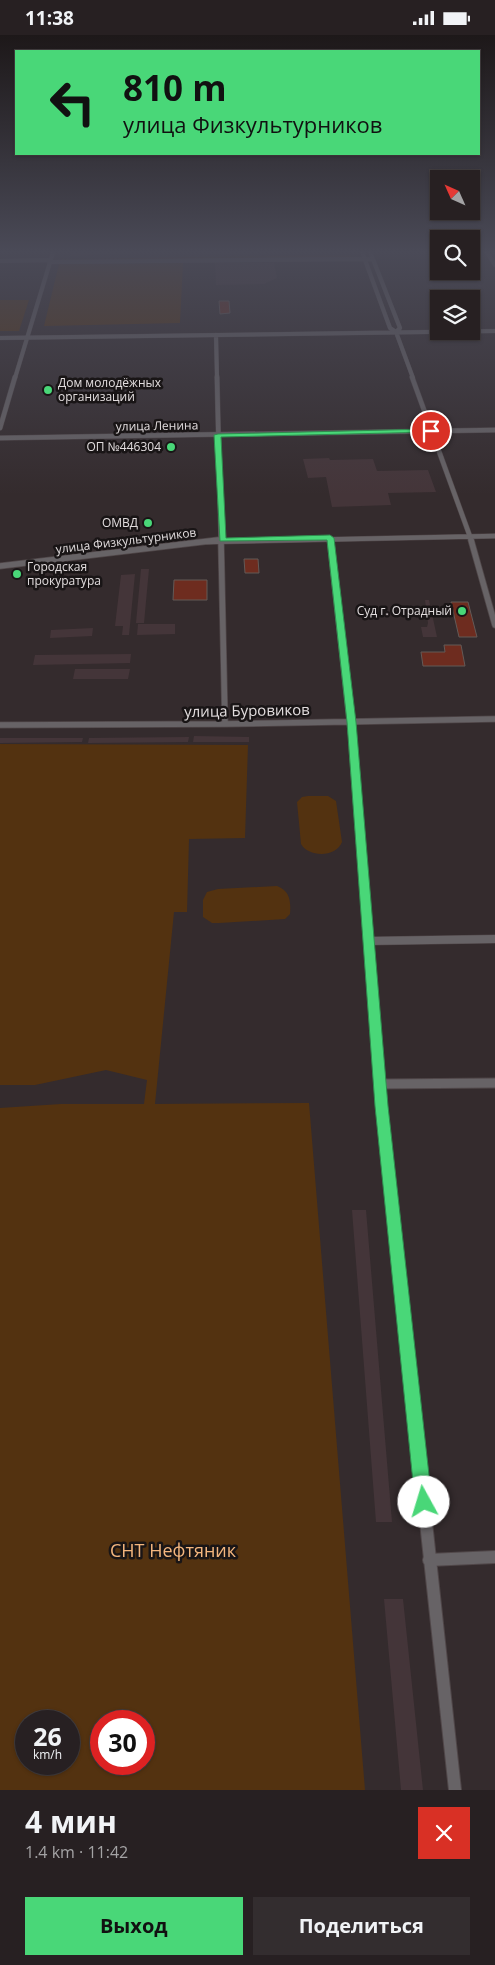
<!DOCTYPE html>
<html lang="ru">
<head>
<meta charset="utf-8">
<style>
  body { margin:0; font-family:"Open Sans",sans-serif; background:#332d2f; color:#f1f3f6; height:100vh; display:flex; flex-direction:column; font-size:19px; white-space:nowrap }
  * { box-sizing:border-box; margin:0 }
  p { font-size:16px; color:#a4a3a5 }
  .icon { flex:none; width:28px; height:28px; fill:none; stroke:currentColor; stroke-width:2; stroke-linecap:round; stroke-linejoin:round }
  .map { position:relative; height:1755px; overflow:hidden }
  .drawer { display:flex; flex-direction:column; background:#272022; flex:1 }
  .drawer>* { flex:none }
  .banner { position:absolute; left:15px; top:15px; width:465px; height:105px; border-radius:0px; box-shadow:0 1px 4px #0004,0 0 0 1px #433e40; background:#49d778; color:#111; overflow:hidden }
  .needle { width:32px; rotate:315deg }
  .fabs { position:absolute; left:430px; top:135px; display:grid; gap:10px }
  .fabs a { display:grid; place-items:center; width:50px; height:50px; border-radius:0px; background:#272022; box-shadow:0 1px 4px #0004,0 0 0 1px #433e40; font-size:25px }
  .speed { position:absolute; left:15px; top:1675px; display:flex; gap:10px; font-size:25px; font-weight:700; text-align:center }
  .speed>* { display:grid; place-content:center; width:65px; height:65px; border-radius:50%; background:#272022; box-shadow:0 1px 4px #0004,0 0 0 1px #433e40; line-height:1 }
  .speed small { font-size:12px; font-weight:400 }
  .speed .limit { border:8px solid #d22; background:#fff; color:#111 }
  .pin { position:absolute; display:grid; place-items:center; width:42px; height:42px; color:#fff; margin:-21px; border:2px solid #fff; border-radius:50%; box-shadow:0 1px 5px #0007 }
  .me { position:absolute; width:55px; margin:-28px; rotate:354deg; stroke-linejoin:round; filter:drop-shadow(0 0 4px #0008) }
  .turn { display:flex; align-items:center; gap:18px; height:105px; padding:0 25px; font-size:22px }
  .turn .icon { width:65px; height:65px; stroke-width:2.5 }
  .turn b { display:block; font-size:35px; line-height:42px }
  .round { display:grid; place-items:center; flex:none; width:52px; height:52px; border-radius:0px; background:#332d2f }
  .overview { display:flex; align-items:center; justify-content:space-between; height:85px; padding:0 25px }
  h1 { font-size:30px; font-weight:700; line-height:38px }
  .cta { display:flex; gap:10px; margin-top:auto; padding:10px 25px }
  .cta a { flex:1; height:58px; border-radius:0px; background:#49d778; color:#111; font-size:20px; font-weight:700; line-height:58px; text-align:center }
  .cta a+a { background:#332d2f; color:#f1f3f6 }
  .status { display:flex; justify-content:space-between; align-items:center; height:35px; padding:0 25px; background:#272022; direction:ltr }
  .status svg { height:14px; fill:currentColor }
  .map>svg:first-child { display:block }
</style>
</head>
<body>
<div class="status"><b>11:38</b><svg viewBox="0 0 49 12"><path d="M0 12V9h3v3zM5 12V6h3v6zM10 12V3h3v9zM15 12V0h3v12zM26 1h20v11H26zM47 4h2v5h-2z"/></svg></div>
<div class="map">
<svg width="495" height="1755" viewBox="0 0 495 1755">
  <rect width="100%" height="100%" fill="#342b2d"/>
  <path fill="#443539" d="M72,214H160V217L70,221Z
    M205,214H281L282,218L205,219Z
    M215,228H274L277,243L264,249L216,250Z
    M329,423L330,425L373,424L377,436L428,435L436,457L388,458L391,470L332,472L326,442L308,443L303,424Z
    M141,534H149L144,588H136Z
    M135,539L129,600H122L123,591H115L121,540Z
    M425,565H429L437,602H423L421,592H427L428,588Z
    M138,589H175V599L137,600Z
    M93,593L92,601L50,603L51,595Z
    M131,619L130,628L33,630L35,620Z
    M75,634H130L128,644H73Z
    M194,701L249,702V707H193Z
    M189,702L188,707L88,708L89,703Z
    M0,703H83L82,707L0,708Z
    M352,1175H366L392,1487H376Z
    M384,1564H403L423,1755H401Z"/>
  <path fill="#533210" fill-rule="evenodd" d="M351,220L352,223L61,226L62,224Z
    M183,228L180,288L44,291L59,229Z
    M0,265H29L19,296H0Z
    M0,709L248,710L245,803L189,804L187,877H174L155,1069L309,1068L365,1755H0V1073L61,1069H144L147,1045L106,1035L35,1050H0ZM26,1686H69V1729H26ZM101,1686H144V1729H101Z
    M308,761H328L336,766L342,807C336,823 308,822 301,809L297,767L302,762Z
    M277,851C290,856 291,866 290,879L285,884L219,888H212L203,882V865L207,857L218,854Z"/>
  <path fill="#6e2c1f" stroke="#635a57" d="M219,266H229L230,278L220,279Z
    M244,524H258L259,538H245Z
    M174,545H207V565H173Z
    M451,567H468L477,602H459Z
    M444,610H461L465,631H423L421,617H445Z"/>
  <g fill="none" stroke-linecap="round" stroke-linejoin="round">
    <g stroke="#504749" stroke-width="4.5">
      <path id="minor-far5" d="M361,214L390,293L396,297L413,343
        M369,214L400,293L396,297
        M485,214L495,230
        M0,226L51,225
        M50,227L373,224
        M216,300L217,343
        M0,303L495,296
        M15,343L54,214"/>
    </g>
    <g stroke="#504749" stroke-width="5.5">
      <path id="minor-far4" d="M217,342L221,507
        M412,342L472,507
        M0,393L15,342
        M0,403L495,395
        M330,503V507
        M207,507L495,501"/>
    </g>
    <g stroke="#504749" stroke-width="7">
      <path id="minor-far3" d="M221,505L225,689
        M330,505L353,716
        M471,505L495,590
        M0,531L218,505
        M0,690L225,689L495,684"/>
    </g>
    <g stroke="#504749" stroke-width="9">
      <path id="minor-far2" d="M353,714L374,982
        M368,906L495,904"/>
    </g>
    <g stroke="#504749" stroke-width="11">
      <path id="minor-far1" d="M374,981L381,1071L408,1322
        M379,1049L495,1048"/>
    </g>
    <g stroke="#504749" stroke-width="14">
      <path id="minor" d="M408,1321L455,1755
        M429,1525L495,1522"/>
    </g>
    <use href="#minor-far5" stroke="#676366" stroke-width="4"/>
    <use href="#minor-far4" stroke="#676366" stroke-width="4.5"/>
    <use href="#minor-far3" stroke="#676366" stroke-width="5.5"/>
    <use href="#minor-far2" stroke="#676366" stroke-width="8"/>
    <use href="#minor-far1" stroke="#676366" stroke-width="9"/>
    <use href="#minor" stroke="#676366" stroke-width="12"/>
  </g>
  <linearGradient id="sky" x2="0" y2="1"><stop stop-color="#1d1819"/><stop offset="0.47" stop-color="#4a4a57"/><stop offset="1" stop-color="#4a4a57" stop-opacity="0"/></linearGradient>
  <rect width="495" height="460" fill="url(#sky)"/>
  <path fill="#49d778" stroke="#2f8c4e" d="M431,394H433V397L221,402L226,503L330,500L334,503L356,687L388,1071L432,1467L430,1473L424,1476L417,1473L415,1467L375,1071L347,687L327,505L220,506L214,400L218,399Z"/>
  <g fill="#49d778" stroke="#191516" stroke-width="2">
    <circle cx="48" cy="355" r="5"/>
    <circle cx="171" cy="412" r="5"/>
    <circle cx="148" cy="488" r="5"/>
    <circle cx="17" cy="539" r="5"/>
    <circle cx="462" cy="576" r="5"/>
  </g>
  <g text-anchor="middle" stroke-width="5" stroke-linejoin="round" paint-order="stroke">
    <g font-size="12" fill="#e2ddde" stroke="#191516" text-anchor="end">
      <text x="58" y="352" text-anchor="start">Дом молодёжных<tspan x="58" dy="14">организаций</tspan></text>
      <text x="161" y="416">ОП №446304</text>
      <text x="138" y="492">ОМВД</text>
      <text x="27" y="536" text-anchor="start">Городская<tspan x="27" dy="14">прокуратура</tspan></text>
      <text x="452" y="580">Суд г. Отрадный</text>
    </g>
    <g font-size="12" fill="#e2ddde" stroke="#191516">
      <text transform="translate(157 391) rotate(-1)" y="4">улица Ленина</text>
      <text transform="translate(126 506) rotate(-7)" y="4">улица Физкультурников</text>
    </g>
    <g font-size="15" fill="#e2ddde" stroke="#191516">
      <text transform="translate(247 676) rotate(-1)" y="5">улица Буровиков</text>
    </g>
    <g font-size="18" fill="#f4b67e" stroke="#191516">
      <text x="173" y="1522">СНТ Нефтяник</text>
    </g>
  </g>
</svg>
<div class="fabs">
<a><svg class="needle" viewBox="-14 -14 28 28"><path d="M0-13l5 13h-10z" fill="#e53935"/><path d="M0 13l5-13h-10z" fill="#a4a3a5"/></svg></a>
<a><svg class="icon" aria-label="search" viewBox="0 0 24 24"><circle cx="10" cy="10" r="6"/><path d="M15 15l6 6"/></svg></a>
<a><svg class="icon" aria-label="layers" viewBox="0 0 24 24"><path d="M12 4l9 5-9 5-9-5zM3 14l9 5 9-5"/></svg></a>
</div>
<div class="speed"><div>26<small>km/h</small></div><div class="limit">30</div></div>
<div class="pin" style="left:431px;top:396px;background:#d93025"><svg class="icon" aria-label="arrive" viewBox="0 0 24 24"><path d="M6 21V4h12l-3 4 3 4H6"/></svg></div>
<svg class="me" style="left:424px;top:1467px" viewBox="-20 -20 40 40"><circle r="19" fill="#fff"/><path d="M0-13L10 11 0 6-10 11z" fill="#49d778"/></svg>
<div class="banner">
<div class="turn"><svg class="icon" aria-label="left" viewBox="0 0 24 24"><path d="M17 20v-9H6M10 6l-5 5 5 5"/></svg><div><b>810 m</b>улица Физкультурников</div></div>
</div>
</div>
<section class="drawer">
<div class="overview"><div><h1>4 мин</h1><p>1.4 km · 11:42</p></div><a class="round" style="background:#d93025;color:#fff"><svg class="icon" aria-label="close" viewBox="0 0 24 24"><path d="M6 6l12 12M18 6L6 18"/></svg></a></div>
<div class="cta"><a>Выход</a><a>Поделиться</a></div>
</section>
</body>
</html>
